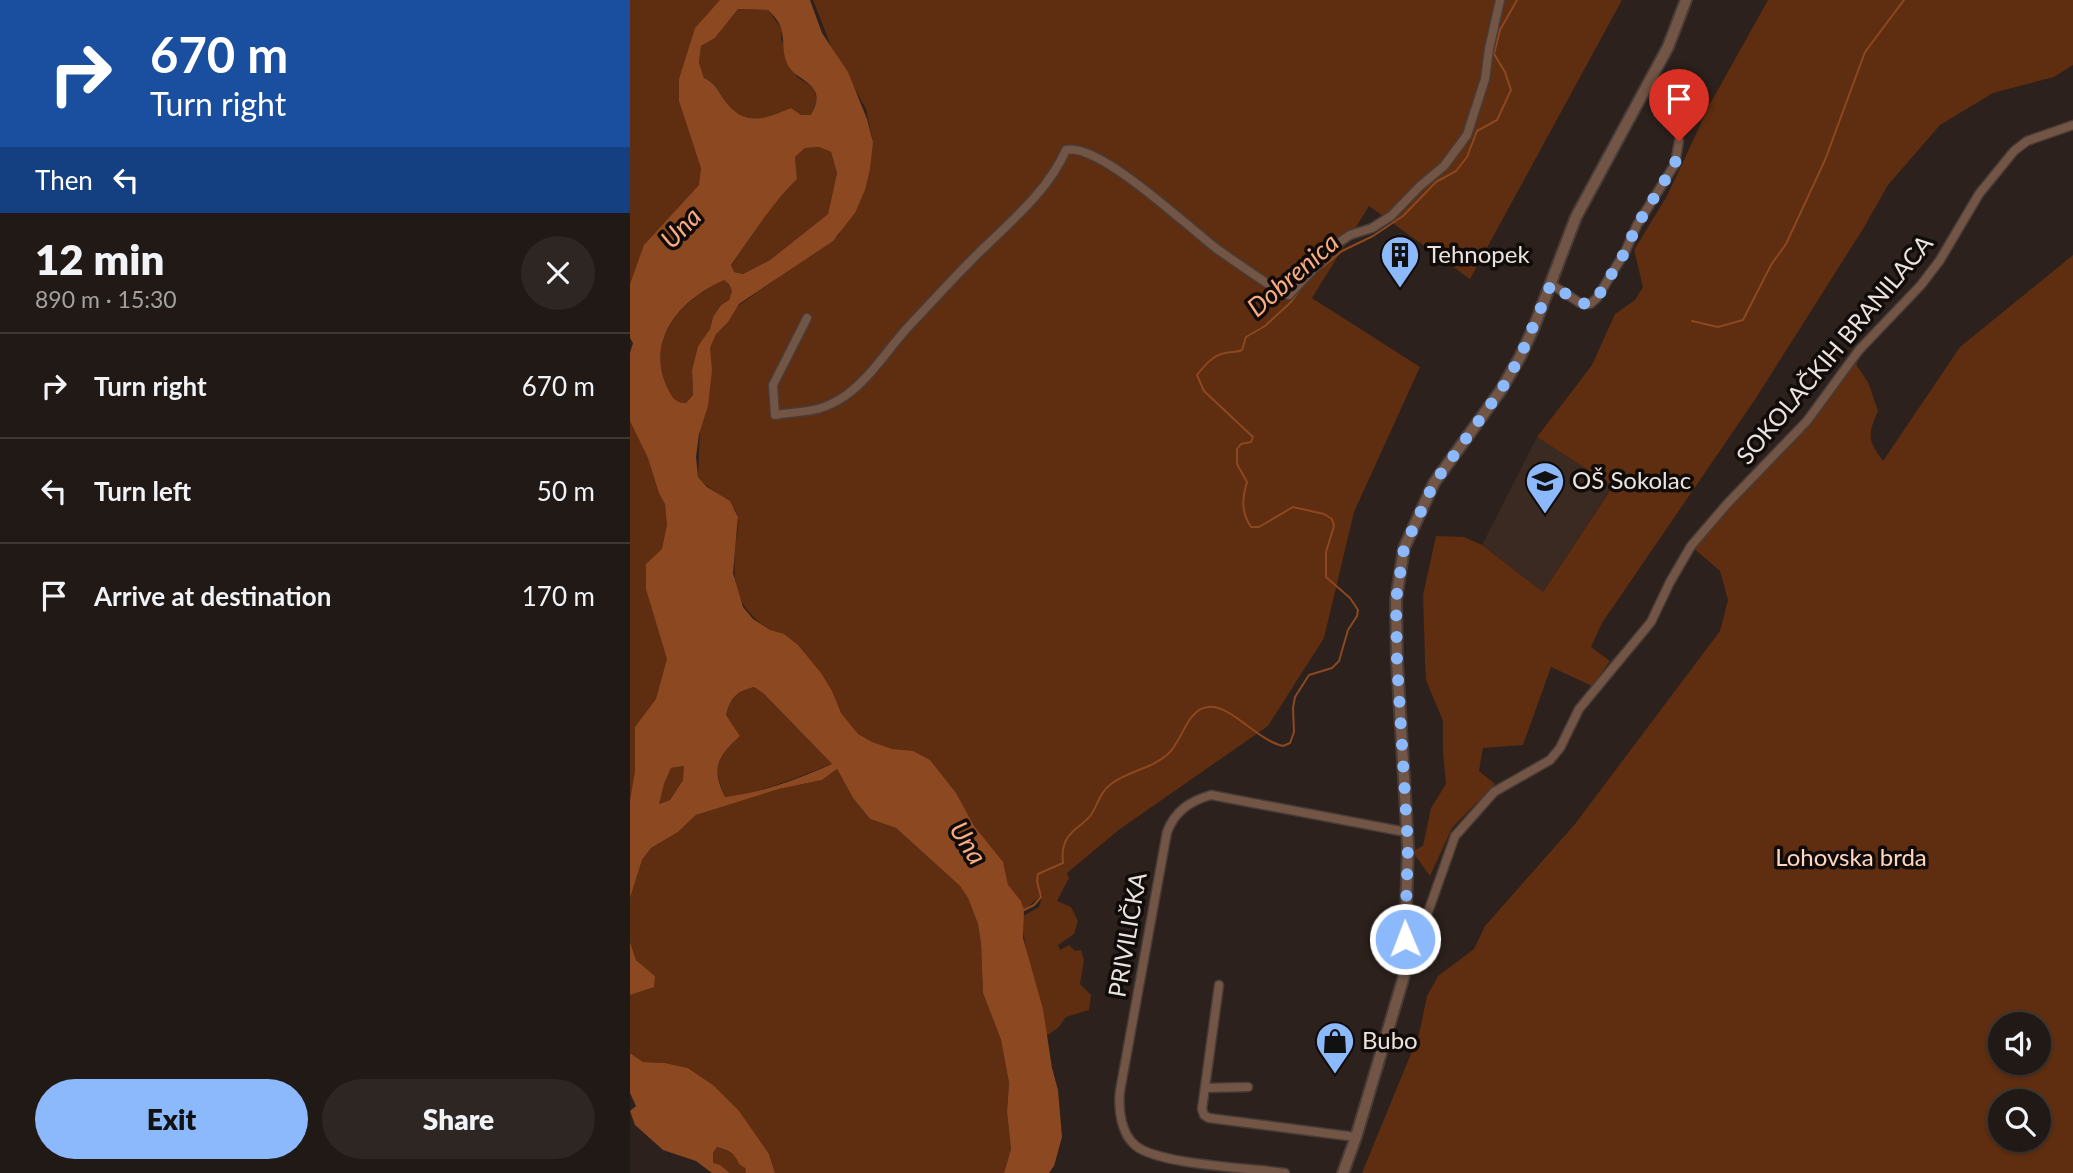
<!DOCTYPE html>
<html lang="en">
<head>
<meta charset="utf-8">
<style>
  body { margin:0; font-family:Lato,sans-serif; background:#2d2622; color:#f1f3f6; height:100vh; display:flex; flex-direction:column; font-size:26px; white-space:nowrap }
  * { box-sizing:border-box; margin:0 }
  p { font-size:23px; color:#a2a0a0 }
  .icon { flex:none; width:38px; height:38px; fill:none; stroke:currentColor; stroke-width:2; stroke-linecap:round; stroke-linejoin:round }
  .map { position:relative; flex:1; overflow:hidden }
  .drawer { display:flex; flex-direction:column; background:#211915; width:630px }
  .drawer>* { flex:none }
  .hud { background:#1a4fa0; color:#fff; overflow:hidden }
  .controls { position:absolute; left:1358px; top:1012px; display:grid; gap:14px }
  .controls a { display:grid; place-items:center; width:63px; height:63px; border-radius:50%; background:#211915; box-shadow:0 2px 5px #0004,0 0 0 2px #3e3834; font-size:35px }
  .pin { position:absolute; display:grid; place-items:center; width:60px; height:60px; color:#fff; margin:-72px -30px; border-radius:50% 50% 50% 0; rotate:-45deg; box-shadow:0 0 7px #0007 }
  .pin .icon { rotate:45deg }
  .me { position:absolute; width:77px; margin:-38px; rotate:359deg; stroke-linejoin:round; filter:drop-shadow(0 0 5px #0008) }
  .turn { display:flex; align-items:center; gap:24px; height:147px; padding:0 35px; font-size:32px }
  .turn .icon { width:91px; height:91px; stroke-width:2.5 }
  .turn b { display:block; font-size:49px; line-height:60px }
  .then { display:flex; align-items:center; height:66px; padding:0 35px; background:#0003; gap:14px; font-size:26px }
  .round { display:grid; place-items:center; flex:none; width:74px; height:74px; border-radius:37px; background:#2d2622 }
  .overview { display:flex; align-items:center; justify-content:space-between; height:119px; padding:0 35px }
  h1 { font-size:42px; font-weight:800; line-height:52px }
  .button { display:flex; gap:14px; margin-top:auto; padding:14px 35px }
  .button a { flex:1; height:80px; border-radius:42px; background:#8cb9fc; color:#111; font-size:28px; font-weight:800; line-height:80px; text-align:center }
  .button a+a { background:#2d2622; color:#f1f3f6 }
  ul { padding:0; list-style:none }
  li { display:flex; align-items:center; gap:21px; height:105px; padding:0 35px; border-top:2px solid #3e3834 }
  li div { flex:1 }
  li b { display:block; font-size:26px }
  li em { font-style:normal }
  main { display:flex; flex:1; min-height:0 }
  .map>svg:first-child { display:block }
</style>
</head>
<body>
<main>
<section class="drawer">
<div class="hud">
<div class="turn"><svg class="icon" aria-label="right" viewBox="0 0 24 24"><path d="M7 20v-9h11M14 6l5 5-5 5"/></svg><div><b>670 m</b>Turn right</div></div>
<div class="then">Then<svg class="icon" aria-label="left" viewBox="0 0 24 24"><path d="M17 20v-9H6M10 6l-5 5 5 5"/></svg></div>
</div>
<div class="overview"><div><h1>12 min</h1><p>890 m · 15:30</p></div><a class="round"><svg class="icon" aria-label="close" viewBox="0 0 24 24"><path d="M6 6l12 12M18 6L6 18"/></svg></a></div>
<ul>
<li><svg class="icon" aria-label="right" viewBox="0 0 24 24"><path d="M7 20v-9h11M14 6l5 5-5 5"/></svg><div><b>Turn right</b></div><em>670 m</em></li>
<li><svg class="icon" aria-label="left" viewBox="0 0 24 24"><path d="M17 20v-9H6M10 6l-5 5 5 5"/></svg><div><b>Turn left</b></div><em>50 m</em></li>
<li><svg class="icon" aria-label="arrive" viewBox="0 0 24 24"><path d="M6 21V4h12l-3 4 3 4H6"/></svg><div><b>Arrive at destination</b></div><em>170 m</em></li>
</ul>
<div class="button"><a>Exit</a><a>Share</a></div>
</section>
<div class="map">
<svg width="1443" height="1173" viewBox="0 0 1443 1173">
  <rect width="100%" height="100%" fill="#2c211c"/>
  <path fill="#3a2a21" d="M907,437L983,485L913,592L852,545Z"/>
  <path fill="#5f2d0f" fill-rule="evenodd" d="M0,0H95L61,51L76,171L56,212L0,288Z
    M183,0H992L840,279L739,206L682,298L790,367L724,512L694,638L638,726L490,829L437,873L439,878L427,901L441,907L448,921L444,934L428,945L430,950L439,945L445,951L451,950L454,960L450,984L461,995L459,1010L436,1017L428,1028L416,1036C411,995 392,958 393,916L409,907L413,894L394,910L316,805L245,756L140,630C103,606 102,582 106,541C107,533 110,522 107,514C99,496 80,492 68,477L72,378L79,342L95,315L209,235L243,142L236,109L201,46Z
    M1138,0H1443V65L1424,77L1363,93L1310,125L1258,185L1233,229L1124,401L972,623L961,647L980,661L962,686L921,667L893,745L853,748L849,771L865,784L822,828L800,876L784,854L785,850L793,846L801,808L816,784L813,751V721L796,680L795,659L793,595L806,536L834,537L852,545L913,592L983,486L907,437L962,365L985,314L1005,300L1013,287L1004,250L1037,196L1080,104Z
    M108,9L138,10L152,29L151,39L167,77L183,87L187,99L181,115H171L161,108C136,118 116,128 96,102C87,91 88,85 74,78L69,64L71,46L85,38Z
    M189,147L201,152L207,173L198,214L140,260L113,274L104,272L101,266C122,236 140,204 167,179L165,157L175,148Z
    M1443,255V1173H732L789,1034L797,996L808,976L844,949L855,926L945,824L1090,631L1098,600L1090,571L1061,546L1155,442L1225,356L1227,366L1238,382L1248,411C1238,434 1237,440 1253,461L1330,347ZM1370,1024H1409V1062H1370ZM1370,1101H1409V1139H1370Z
    M94,279L99,284L102,291L99,300L91,305L83,317L80,329L68,346L62,370L63,395L56,403C45,403 42,397 37,387C15,337 52,301 94,279Z
    M0,409L38,505L43,677L0,813Z
    M124,687L134,694L202,764C167,777 133,793 95,797C82,767 86,758 110,736L96,715C101,697 107,692 124,687Z
    M55,766L53,780L40,800L28,804L34,784L41,768Z
    M207,769L223,798L240,819L266,828L330,886L338,898L348,924L351,944L353,993L371,1040L379,1083L377,1112L381,1149L374,1173H145L139,1154L83,1085L58,1068L35,1063L13,1062L0,1053V995L17,989L25,976L6,960L0,942V898L12,860L21,848L48,832L66,815L149,789L192,780Z
    M87,1147C100,1151 113,1159 116,1173H100L83,1163V1153Z"/>
  <path fill="#8b4821" fill-rule="evenodd" d="M90,0H180L192,33L218,72L237,119L243,142L240,169L235,190L225,213L203,241L109,304L98,322L86,334L80,348L82,370L78,406L69,434L66,457L68,477L77,487L100,501L108,517L103,573L113,607L123,619L140,630L154,634L168,645L191,673L202,691L211,713L228,734L242,742L262,749L283,751L300,760L326,793L344,826L373,862L378,885L391,901L394,910L393,938L413,1009L422,1068L428,1090L432,1137L424,1166L419,1173H374L381,1149L377,1112L379,1083L371,1040L353,993L351,944L348,924L338,898L330,886L266,828L240,819L223,798L207,769L192,780L149,789L66,815L48,832L21,848L12,860L0,898V801L5,771V727L26,699L37,659L16,589V564L32,549L37,525L35,504L29,493L18,458L0,421V353L3,343L0,338V284L14,245L69,185L71,168L49,101V79L65,28ZM108,9L138,10C143,15 149,21 151,28C155,40 151,55 159,67C166,78 182,81 186,94C188,102 184,108 181,115H171L161,108C136,118 116,128 96,102C87,91 88,85 74,78L69,63L71,46L85,38ZM189,147L201,152L207,173L198,214L140,260L113,274L104,272L101,265C122,236 141,204 167,179L165,157L175,148ZM94,280L99,284L102,291L99,300L91,305L83,317L80,329L68,346L62,370L63,395L56,403C45,403 42,397 37,387C15,339 51,299 94,280ZM124,687L134,694L202,764C168,779 132,793 95,797C81,768 87,757 110,736L96,715C101,697 106,692 124,687ZM54,766L53,780L40,800L29,804L34,784L41,768Z
    M0,942L6,960L25,976L24,987L0,995Z
    M0,1053L13,1062L35,1063L58,1068L83,1085L109,1111L139,1154L145,1173H116L115,1168L109,1164C105,1153 98,1150 87,1147L83,1153V1163L90,1165L100,1173H82L66,1161L33,1150L5,1125L0,1111L6,1106L0,1093Z"/>
  <g fill="none" stroke-linecap="round" stroke-linejoin="round">
    <path stroke="#8b4821" stroke-width="2" d="M684,274L712,251L743,236L773,216L806,182L826,171L837,157L847,131L867,120L881,90L875,72L864,54L870,30L887,0
      M1062,321L1088,327L1113,320L1141,265L1156,244L1195,160L1235,52L1274,0
      M392,911L404,905L411,897L407,881L408,874L433,863C432,854 433,844 438,837C444,828 455,823 461,815C468,804 470,792 481,784C499,770 520,770 538,754C552,742 557,709 578,707C600,704 628,741 653,746L660,743L664,732L663,708L665,697L679,675L702,668L709,661L718,630L727,616L728,610L720,598L696,577V552L704,526L702,519L694,514L663,507L629,527H621C611,512 612,499 617,482L607,464V449L611,444L621,442L623,437L574,391L567,375C574,366 583,355 595,353C602,351 606,353 612,350L616,337L635,326L661,302L671,288"/>
    <g stroke="#473c37" stroke-width="11">
      <path id="minor" d="M921,284L950,303L960,304L967,298L995,252L1007,225L1045,164L1049,141
        M177,318L143,385L145,415C175,410 188,414 215,396C241,378 259,347 280,325C306,298 331,269 358,244C388,215 419,188 436,150C469,142 559,228 587,249C608,264 629,278 650,292L659,295L708,243L720,235L742,228L761,216L790,186L814,166L837,135L855,79L859,49L870,0
        M776,954L790,933L797,915L825,836L864,792L920,760L930,748L949,709L1021,622L1040,582L1061,546L1097,504L1177,421L1229,350L1291,285L1310,260L1349,194L1384,151L1397,141L1443,125
        M589,985L572,1109L574,1115L579,1118L726,1137
        M575,1088L618,1087
        M655,1173C622,1168 530,1165 506,1146C491,1134 488,1110 490,1091L537,832C545,811 560,801 581,795L776,832"/>
    </g>
    <g stroke="#473c37" stroke-width="14">
      <path id="tertiary" d="M713,1173L726,1137L774,976L778,846L767,661L766,600L774,548L804,483L871,390L890,357L904,327L946,217L1038,47L1056,0"/>
    </g>
    <use href="#minor" stroke="#735545" stroke-width="8"/>
    <use href="#tertiary" stroke="#735545" stroke-width="10"/>
  </g>
  <g fill="none" stroke-linecap="round" stroke-linejoin="round">
    <path stroke="#8cb9fc" stroke-width="12" stroke-dasharray="0 21.6" d="M775,939L778,846L767,661L766,600L774,548L804,483L871,390L890,357L921,284L950,303L960,304L967,298L995,252L1007,225L1045,164L1049,141"/>
  </g>
  <defs>
    <g id="building-pin" transform="scale(2.0125)"><path d="M0 17L-7.5 6A9.5 9.5 0 1 1 7.5 6Z" fill="#8cb9fc" stroke="#110c0a"/><path d="M-4-6H4V6H1V3H-1V6H-4ZM-2.5-4.3h1.7v1.8h-1.7ZM.8-4.3h1.7v1.8H.8ZM-2.5-1h1.7V.8h-1.7ZM.8-1h1.7V.8H.8Z" fill="#111"/></g>
    <g id="school-pin" transform="scale(2.0125)"><path d="M0 17L-7.5 6A9.5 9.5 0 1 1 7.5 6Z" fill="#8cb9fc" stroke="#110c0a"/><path d="M0-5L7-2L0 1L-7-2ZM-4 1L0 2.5L4 1V4Q0 6-4 4Z" fill="#111"/></g>
    <g id="shop-pin" transform="scale(2.0125)"><path d="M0 17L-7.5 6A9.5 9.5 0 1 1 7.5 6Z" fill="#8cb9fc" stroke="#110c0a"/><path d="M-5-2.5h2.3a2.7 3.5 0 0 1 5.4 0H5L5.5 6h-11ZM-1.5-2.5h3a1.5 2.3 0 0 0-3 0Z" fill="#111"/></g>
  </defs>
  <g fill-rule="evenodd">
    <use href="#building-pin" x="770" y="255"/>
    <use href="#school-pin" x="915" y="481"/>
    <use href="#shop-pin" x="705" y="1041"/>
  </g>
  <g text-anchor="middle" stroke-width="7" stroke-linejoin="round" paint-order="stroke">
    <g font-size="24" fill="#ebe3df" stroke="#110c0a" text-anchor="start">
      <text x="797" y="263">Tehnopek</text>
      <text x="942" y="489">OŠ Sokolac</text>
      <text x="732" y="1049">Bubo</text>
    </g>
    <g font-size="24" fill="#ebe3df" stroke="#110c0a">
      <text transform="translate(1205 350) rotate(-50)" y="8">SOKOLAČKIH BRANILACA</text>
      <text transform="translate(498 935) rotate(-80)" y="8">PRIVILIČKA</text>
    </g>
    <g font-size="24" fill="#ffd6c1" stroke="#110c0a">
      <text x="1221" y="866">Lohovska brda</text>
    </g>
    <g font-size="26" font-style="italic" fill="#f9ab82" stroke="#110c0a">
      <text transform="translate(51 228) rotate(-46)" y="9">Una</text>
      <text transform="translate(663 275) rotate(-41)" y="9">Dobrenica</text>
      <text transform="translate(338 843) rotate(58)" y="9">Una</text>
    </g>
  </g>
</svg>
<div class="controls">
<a><svg class="icon" aria-label="sound" viewBox="0 0 24 24"><path d="M4 9h4l5-4v14l-5-4H4zM17 9q2 3 0 6"/></svg></a>
<a><svg class="icon" aria-label="search" viewBox="0 0 24 24"><circle cx="10" cy="10" r="6"/><path d="M15 15l6 6"/></svg></a>
</div>
<div class="pin" style="left:1049px;top:141px;background:#d93025"><svg class="icon" aria-label="arrive" viewBox="0 0 24 24"><path d="M6 21V4h12l-3 4 3 4H6"/></svg></div>
<svg class="me" style="left:775px;top:939px" viewBox="-20 -20 40 40"><circle r="17" fill="#8cb9fc" stroke="#fff" stroke-width="3"/><path d="M0-11L8 9 0 5-8 9z" fill="#fff"/></svg>
</div>
</main>
</body>
</html>
